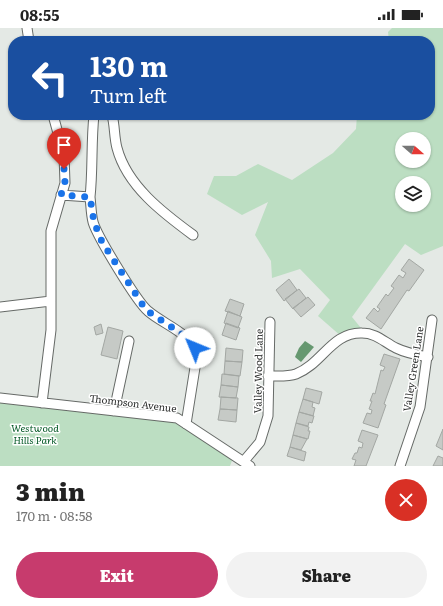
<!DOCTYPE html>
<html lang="en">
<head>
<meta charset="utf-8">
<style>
  body { margin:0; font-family:Literata,serif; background:#f2f2f2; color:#222; height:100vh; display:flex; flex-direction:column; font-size:15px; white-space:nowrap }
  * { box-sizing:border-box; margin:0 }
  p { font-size:13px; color:#767676 }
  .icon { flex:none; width:22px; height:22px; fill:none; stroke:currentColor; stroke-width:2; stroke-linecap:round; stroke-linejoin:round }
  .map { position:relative; height:438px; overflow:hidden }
  .side { display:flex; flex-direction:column; background:#fff; flex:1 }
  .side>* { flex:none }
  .hud { position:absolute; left:8px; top:8px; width:427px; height:84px; border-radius:16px; box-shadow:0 1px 3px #0004; background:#1a4fa0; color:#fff; overflow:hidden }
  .needle { width:26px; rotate:110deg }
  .fabs { position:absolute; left:395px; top:104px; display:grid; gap:8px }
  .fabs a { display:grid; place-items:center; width:36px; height:36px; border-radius:50%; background:#fff; box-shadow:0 1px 3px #0004; font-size:20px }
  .pin { position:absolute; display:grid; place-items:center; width:34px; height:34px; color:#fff; margin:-41px -17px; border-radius:50% 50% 50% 0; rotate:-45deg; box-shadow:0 0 4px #0007 }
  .pin .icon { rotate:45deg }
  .me { position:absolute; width:44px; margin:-22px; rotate:315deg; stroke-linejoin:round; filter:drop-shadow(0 0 3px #0008) }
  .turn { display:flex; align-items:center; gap:14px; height:84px; padding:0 16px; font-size:18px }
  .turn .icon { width:52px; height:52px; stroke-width:2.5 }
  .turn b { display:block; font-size:28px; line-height:34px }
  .round { display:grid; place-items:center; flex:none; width:42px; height:42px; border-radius:21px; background:#f2f2f2 }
  .overview { display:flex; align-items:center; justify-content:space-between; height:68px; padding:0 16px }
  h1 { font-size:24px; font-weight:800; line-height:30px }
  .button { display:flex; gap:8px; margin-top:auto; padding:8px 16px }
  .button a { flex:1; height:46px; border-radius:24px; background:#c73b6d; color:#fff; font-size:16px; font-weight:800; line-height:46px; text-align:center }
  .button a+a { background:#f2f2f2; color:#222 }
  .status { display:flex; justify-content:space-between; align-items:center; height:28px; padding:0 20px; background:#fff; direction:ltr }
  .status svg { height:11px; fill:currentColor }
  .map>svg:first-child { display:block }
</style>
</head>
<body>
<div class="status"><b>08:55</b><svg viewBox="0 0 49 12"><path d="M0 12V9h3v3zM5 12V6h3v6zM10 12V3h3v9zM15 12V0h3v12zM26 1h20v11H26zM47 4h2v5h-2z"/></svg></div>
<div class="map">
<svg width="443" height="438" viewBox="0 0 443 438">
  <rect width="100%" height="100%" fill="#e4e9e5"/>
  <path fill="#bcdec2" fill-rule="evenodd" d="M392,0H443V218L421,227L405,216L352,289L365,305L342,309L318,288L330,272L300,241L272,250L271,233L255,207L268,174L242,187L207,166L214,148H236L258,136L292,152L333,125L356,101L357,87H430V13H389L388,4ZM402,111H424V133H402ZM402,155H424V177H402Z
    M0,370L177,390L234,427L230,438H0Z"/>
  <path fill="#669870" d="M305,313L314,319L301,334L295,329L299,320Z"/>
  <path fill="#c6cac6" stroke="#a3a7a3" d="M409,231L424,242L409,263L407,262L381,301L366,290L374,280L378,284L380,281L377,279L386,266L388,268L394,260L391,258L399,247L403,250L406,245L401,242Z
    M289,251L297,262L284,273L276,262Z
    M299,261L306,270L293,281L285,271Z
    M308,269L315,277L301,289L293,280Z
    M230,271L244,276L240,288L225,283Z
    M228,283L242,289L238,300L224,295Z
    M226,295L240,300L236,312L222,307Z
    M101,296L103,305L96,307L94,299Z
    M108,299L123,303L117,331L101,327Z
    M226,320L243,322L242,334L225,333Z
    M384,326L400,331L384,376L386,377L378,400L363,395L367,385L371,386L372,382L369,381L372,373H370L373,365L375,366L381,342L383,343L385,339L380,337Z
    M225,333L242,334L240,348L224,346Z
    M222,346L239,348L238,359L221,357Z
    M221,357L238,359L236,370L219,369Z
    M306,360L322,364L319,376L303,371Z
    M221,369L238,370L237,382L220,381Z
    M303,371L313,374L312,379L315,380L313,388L299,384Z
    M220,381L237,382L236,394L218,392Z
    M299,384L314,388L312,395L309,394L308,398L296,395Z
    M296,395L309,399L308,403H310L308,411L293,407Z
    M443,401V422L436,418Z
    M362,402L378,407L366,438H354L356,432L352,431L355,425H357L359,419L362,420L363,415L358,413Z
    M293,407L307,411L301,422L290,419Z
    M290,419L306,424L304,433L287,428Z
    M438,428L443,430V438H433Z"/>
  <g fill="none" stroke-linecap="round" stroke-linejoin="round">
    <g stroke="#666a67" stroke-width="11">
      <path id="minor" d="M27,0L29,13
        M112,87C115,98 114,109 117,120C127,158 163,185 193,207
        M61,167L90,169C93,142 91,114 94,87
        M90,169C91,177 91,186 93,194C97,208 137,274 148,283C164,297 192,305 197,327L186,396
        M0,279L51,273
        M268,348C277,348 288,349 296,346C322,336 332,304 362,305C376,305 384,314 396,320C406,325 417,327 428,329
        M0,370L177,390L250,438
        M42,375L51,302V203L65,155L64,127L53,87
        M114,383L129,313
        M244,433L260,414L268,388L270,294
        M400,438L420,379L432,292"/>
    </g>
    <use href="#minor" stroke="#fff" stroke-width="9"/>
  </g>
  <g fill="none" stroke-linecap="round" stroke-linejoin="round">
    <path stroke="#1a73e8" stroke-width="7" stroke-dasharray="0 12.6" d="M64,141L65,155L61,167L90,169L94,194L102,214L146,282L188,310L195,320"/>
  </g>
  <g text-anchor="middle" stroke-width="3" stroke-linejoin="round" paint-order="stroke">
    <g font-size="10" fill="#2c2e2d" stroke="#fff">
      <text transform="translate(413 341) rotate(-81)" y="4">Valley Green Lane</text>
      <text transform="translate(258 343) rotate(-89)" y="4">Valley Wood Lane</text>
      <text transform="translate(133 375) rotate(7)" y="4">Thompson Avenue</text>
    </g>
    <g font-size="10" font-style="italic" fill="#035825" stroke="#fff">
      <text x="35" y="404">Westwood<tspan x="35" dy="12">Hills Park</tspan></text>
    </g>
  </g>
</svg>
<div class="fabs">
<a><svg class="needle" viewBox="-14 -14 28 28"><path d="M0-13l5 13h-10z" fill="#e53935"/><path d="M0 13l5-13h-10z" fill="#767676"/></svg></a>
<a><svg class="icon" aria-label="layers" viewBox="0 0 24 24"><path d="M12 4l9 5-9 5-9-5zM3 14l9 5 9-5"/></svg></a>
</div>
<div class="pin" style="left:64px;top:141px;background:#d93025"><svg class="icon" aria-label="arrive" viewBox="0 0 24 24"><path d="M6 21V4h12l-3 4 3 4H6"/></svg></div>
<svg class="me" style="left:195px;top:320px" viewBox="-20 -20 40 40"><circle r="19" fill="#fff"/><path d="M0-13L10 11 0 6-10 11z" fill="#1a73e8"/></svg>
<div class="hud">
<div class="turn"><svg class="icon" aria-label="left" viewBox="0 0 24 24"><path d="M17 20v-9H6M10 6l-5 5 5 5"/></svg><div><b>130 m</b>Turn left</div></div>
</div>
</div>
<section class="side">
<div class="overview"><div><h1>3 min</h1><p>170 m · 08:58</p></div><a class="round" style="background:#d93025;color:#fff"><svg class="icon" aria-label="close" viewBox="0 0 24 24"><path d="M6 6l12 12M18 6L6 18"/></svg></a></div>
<div class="button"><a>Exit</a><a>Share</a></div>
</section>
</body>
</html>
